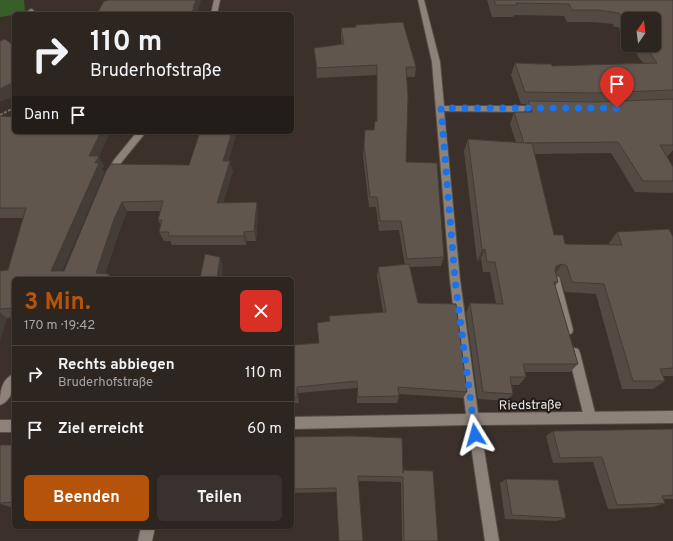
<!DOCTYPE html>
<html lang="de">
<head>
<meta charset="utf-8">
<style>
  body { margin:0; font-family:Overpass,sans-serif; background:#38312d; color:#f1f3f6; height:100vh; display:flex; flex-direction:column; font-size:15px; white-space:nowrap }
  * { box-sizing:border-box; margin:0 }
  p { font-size:13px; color:#a6a5a5 }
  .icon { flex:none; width:22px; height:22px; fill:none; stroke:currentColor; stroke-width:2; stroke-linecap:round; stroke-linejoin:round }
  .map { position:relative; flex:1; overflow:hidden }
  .panel { position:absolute; left:12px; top:277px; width:282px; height:252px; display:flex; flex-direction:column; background:#2c2520; border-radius:6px; box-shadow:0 1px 3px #0004,0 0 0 1px #48423e }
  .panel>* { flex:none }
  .banner { position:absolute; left:12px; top:12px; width:282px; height:122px; border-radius:6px; box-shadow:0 1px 3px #0004,0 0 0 1px #48423e; background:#2c2520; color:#f1f3f6; overflow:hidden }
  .needle { width:26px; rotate:14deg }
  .controls { position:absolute; left:621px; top:12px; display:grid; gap:8px }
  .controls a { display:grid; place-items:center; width:40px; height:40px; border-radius:6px; background:#2c2520; box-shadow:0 1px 3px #0004,0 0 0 1px #48423e; font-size:20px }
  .pin { position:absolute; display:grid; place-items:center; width:34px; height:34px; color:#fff; margin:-41px -17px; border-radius:50% 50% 50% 0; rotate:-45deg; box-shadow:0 0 4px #0007 }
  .pin .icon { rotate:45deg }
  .me { position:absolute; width:44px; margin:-22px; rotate:352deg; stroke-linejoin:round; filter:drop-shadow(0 0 3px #0008) }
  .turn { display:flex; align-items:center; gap:14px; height:84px; padding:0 12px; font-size:18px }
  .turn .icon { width:52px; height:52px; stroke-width:2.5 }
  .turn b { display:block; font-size:28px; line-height:34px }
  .then { display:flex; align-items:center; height:38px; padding:0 12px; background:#0003; gap:8px; font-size:15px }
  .round { display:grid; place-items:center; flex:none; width:42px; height:42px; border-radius:6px; background:#38312d }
  .head { display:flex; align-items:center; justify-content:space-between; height:68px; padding:0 12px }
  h1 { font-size:24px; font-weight:700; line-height:30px; color:#b45309 }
  .action { display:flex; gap:8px; margin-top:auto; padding:8px 12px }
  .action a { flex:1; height:46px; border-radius:6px; background:#b45309; color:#fff; font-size:16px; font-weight:700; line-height:46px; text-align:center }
  .action a+a { background:#38312d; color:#f1f3f6 }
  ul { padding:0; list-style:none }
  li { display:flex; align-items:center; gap:12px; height:56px; padding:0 12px; border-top:1px solid #48423e }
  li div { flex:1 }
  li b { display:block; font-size:15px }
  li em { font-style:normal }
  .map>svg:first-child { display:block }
</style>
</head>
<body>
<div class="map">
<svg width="673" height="541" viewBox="0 0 673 541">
  <rect width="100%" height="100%" fill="#3b312a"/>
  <path fill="#3a5e29" d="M0,0H24L25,13L0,17Z"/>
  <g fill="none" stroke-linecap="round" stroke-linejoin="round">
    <g stroke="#574e49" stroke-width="2">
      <path id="lane" d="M31,9L33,10L36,14H30L28,11Z
        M555,276L559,277L560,280L573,330L572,333L568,335L564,333L563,330L550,280L551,277Z
        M574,348L578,349L580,353L596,417L594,421L590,423L586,421L584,417L568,353L570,349Z"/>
    </g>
    <g stroke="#574e49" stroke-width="2">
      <path id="street" d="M214,0H220L217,14H211Z
        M418,0H424L440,62L444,106H539L543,109L539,112L444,111L460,280L478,413L673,411V423L480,425L499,541H485L468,425L292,429V417L466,414L450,280L432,62Z
        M137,132H146L120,164L112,177H106L105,175L114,160Z
        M14,374C14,385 13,400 0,405C0,393 1,379 14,374Z
        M0,420H14V432H0Z
        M141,527H155L152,541H138Z"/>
    </g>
    <path stroke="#766d67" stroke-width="2" stroke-dasharray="3 1.5" stroke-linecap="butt" d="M0,115L14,108"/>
    <use href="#lane" fill="#8d827a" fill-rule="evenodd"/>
    <use href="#street" fill="#8d827a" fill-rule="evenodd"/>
  </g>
  <path fill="#534a43" d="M487,0H673V150L668,156H667L673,167V192L672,193L635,192L611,153L535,154L554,235L565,244H609V243L617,232L673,237V376H663L665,381L653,389H622L596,294L565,292L560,277L556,275L558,282L555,286L578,364L570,372H525L526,377L519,385H512L513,394L507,401L478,399L466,313L470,303L496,304L490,272H483L481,259L477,261L464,151L468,139L516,142L510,124L514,112H524L527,104H521L511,75L515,63L552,66L643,63L630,45H654L628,19V41L618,27H614L613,24L592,22H567L564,16L514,15L513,17H492Z
    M356,25L416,67L415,77H407L406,162L444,257L441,266L410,267L418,303L467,392L463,398L398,394L399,396L397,403H357V388L298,393L299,403H292V345L319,343L330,321L329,316L383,312L377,276L378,267L405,265L399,230L379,231L376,207H369L363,155L364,145L374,130L377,121V75L317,78L314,48L342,44L341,38V28L356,27Z
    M0,116L99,157L104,166L102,169L104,173L62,271H64L106,171L189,165L200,132H237L228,161L233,171L223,203L258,212L256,241H247L246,245H172L170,241H164L159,232L161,226L158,220L161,211H127L120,229L105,274H109L113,279H14V317L7,318L0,339V271L8,270L23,218H0Z
    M673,429V499H663L665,503L653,507L608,509L593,462L553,463L546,436L553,431Z
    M292,437L403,470L438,541H402L401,482L359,481L336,492L292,493Z
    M0,445H14V507H11L0,504Z
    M506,479L566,518L557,521L505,519L500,483Z"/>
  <path fill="#433c37" d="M196,0H201L197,14H191Z
    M14,82V96L0,102V89Z
    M101,132H110L99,157L104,166L102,169L104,173L59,279L51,271L89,156Z
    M232,132H237L226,171L223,161Z
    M230,161L233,171L220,212L217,203Z
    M122,202L127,211L120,229L103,279L96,273L114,219Z
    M257,202L258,212L256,241L254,231Z
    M244,232L247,241L246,245L244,236Z
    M485,249L481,259L477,261L482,250Z
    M220,257L223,266L222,279H217Z
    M562,264L555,275L550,277L556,266Z
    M109,274L113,279H107Z
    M0,312L7,318L0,339Z
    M297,387L298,393L299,403L297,397Z"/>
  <path fill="#60564e" stroke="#433c37" d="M108,0H196L193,8H194L191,14H97L104,1H107Z
    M494,0H673V90L595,93L525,92L515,63L542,64H551L552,66L657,63L645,45H654V19H628V21L624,15H620L619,13L597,10H572L569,4L516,3L517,5H496Z
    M226,13H265L264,14H226Z
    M403,22L416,67H406L408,97L406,162L437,163L444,257L407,259L401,221H380L377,197H370L364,145L365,130H374L375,121H377V65L317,68L314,48L344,44L341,28L356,27V25Z
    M5,39L14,46V82L0,89V41Z
    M673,99V145H660L673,167V181H643L618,142L525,143H532L554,235H563L565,244L622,245L617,232L669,229L673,237V368L660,369L665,381H633L604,284L572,282L567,266L562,264L556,266L555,270L558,282H554L578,364H523L526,377H510L513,394L483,392L470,303L503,304L495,262H487L485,249L482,250L468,139L524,143L514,112H532L528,101L595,102Z
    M0,116L14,117V132H101L89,156H99L95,163H99L51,271H64L106,171L111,164L189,165L200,132H232L223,161H230L217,203L257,202L254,231L244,232V236H168L169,232H159L162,220H158L163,201L122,202L114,219L96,273L109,274L107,279H14V308L0,309V271L8,270L26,208H0Z
    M205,254L220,257L217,279H200Z
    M409,264L418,303L456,304L467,392L398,387L399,396L358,397L357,381L297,387V397H292V345L319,343L317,323L330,321L329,316L386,312L378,267Z
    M673,429V495L662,496L665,503L617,505L602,457L560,458L553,431Z
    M348,436L402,438L403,473V470L433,471L438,541H404L403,477L358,476L363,541H339L336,488L292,489V437Z
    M0,445H14V502L0,503Z
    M506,479L558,480L566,518L512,515Z"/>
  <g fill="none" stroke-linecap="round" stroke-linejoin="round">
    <path stroke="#1a73e8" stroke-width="7" stroke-dasharray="0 12.6" d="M475,435L455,280L441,108H617"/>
  </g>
  <g text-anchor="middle" stroke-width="4" stroke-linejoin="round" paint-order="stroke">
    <g font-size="13" fill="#ece6e1" stroke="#1f1a17">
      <text transform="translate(530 404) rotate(-1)" y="5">Riedstraße</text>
    </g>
  </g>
</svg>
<div class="controls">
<a><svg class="needle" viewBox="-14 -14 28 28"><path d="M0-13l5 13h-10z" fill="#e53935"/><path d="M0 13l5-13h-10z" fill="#a6a5a5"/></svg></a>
</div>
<div class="pin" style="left:617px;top:108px;background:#d93025"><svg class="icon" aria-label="arrive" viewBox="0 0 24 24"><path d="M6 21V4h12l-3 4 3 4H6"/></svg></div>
<svg class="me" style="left:475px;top:435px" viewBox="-20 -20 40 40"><path d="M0-17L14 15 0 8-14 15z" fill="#1a73e8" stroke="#fff" stroke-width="4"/></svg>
<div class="banner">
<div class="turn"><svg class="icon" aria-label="right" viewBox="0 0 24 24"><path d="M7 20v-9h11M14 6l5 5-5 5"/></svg><div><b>110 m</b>Bruderhofstraße</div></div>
<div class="then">Dann<svg class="icon" aria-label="arrive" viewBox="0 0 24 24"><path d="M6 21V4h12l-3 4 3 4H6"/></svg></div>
</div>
<section class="panel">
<div class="head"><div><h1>3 Min.</h1><p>170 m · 19:42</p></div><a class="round" style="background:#d93025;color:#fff"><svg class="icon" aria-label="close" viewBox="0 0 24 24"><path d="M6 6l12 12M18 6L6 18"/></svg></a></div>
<ul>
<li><svg class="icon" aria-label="right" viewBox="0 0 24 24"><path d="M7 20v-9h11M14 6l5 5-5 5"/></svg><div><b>Rechts abbiegen</b><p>Bruderhofstraße</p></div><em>110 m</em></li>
<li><svg class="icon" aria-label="arrive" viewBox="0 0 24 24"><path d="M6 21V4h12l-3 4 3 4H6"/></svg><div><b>Ziel erreicht</b></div><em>60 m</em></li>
</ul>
<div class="action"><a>Beenden</a><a>Teilen</a></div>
</section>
</div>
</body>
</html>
